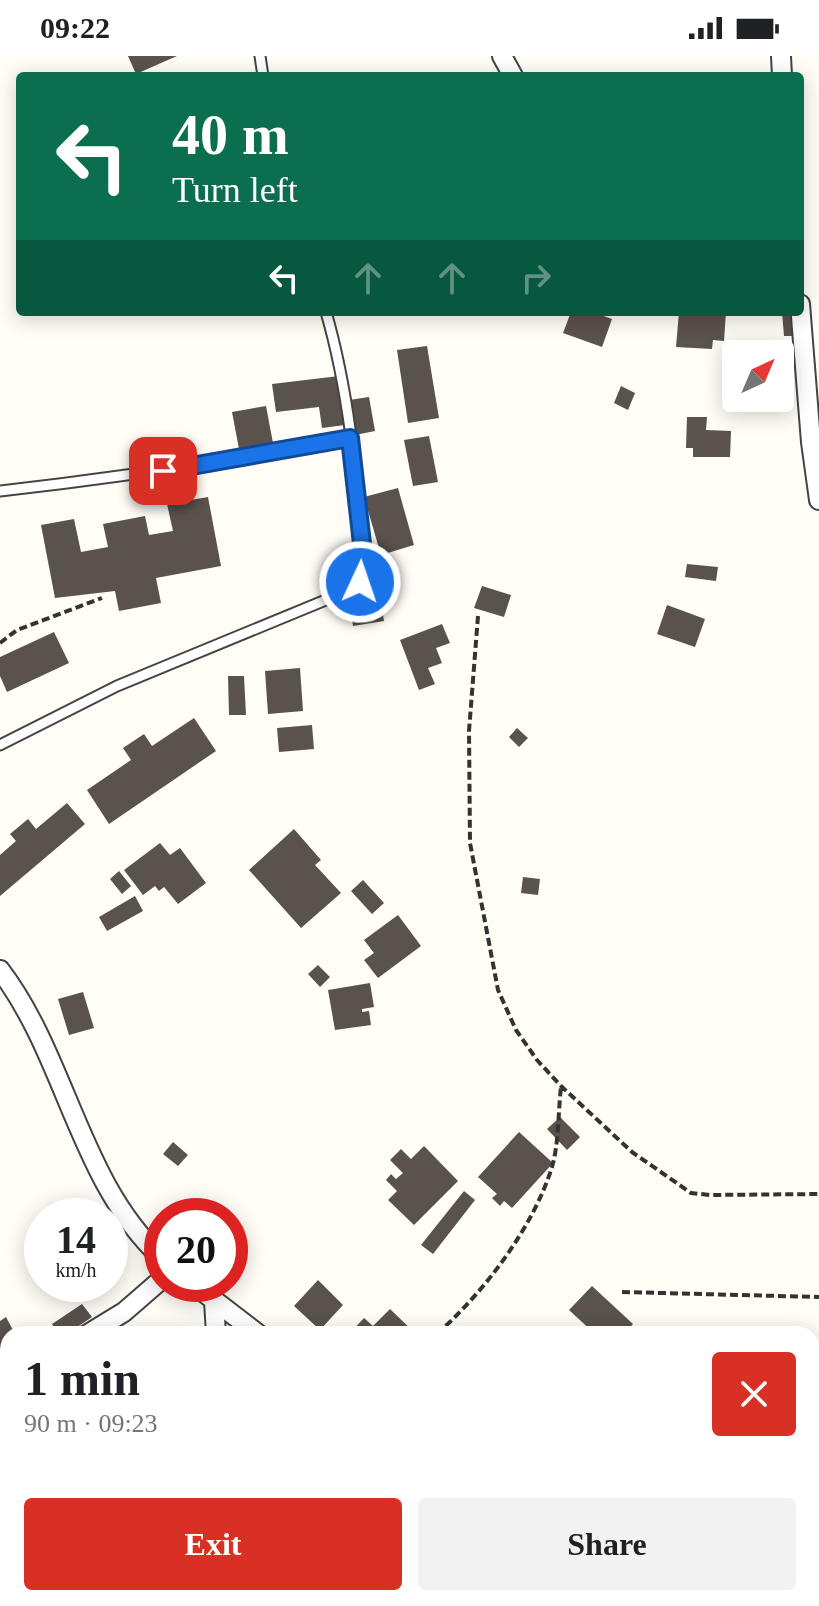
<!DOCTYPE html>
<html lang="en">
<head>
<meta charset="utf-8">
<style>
  body { margin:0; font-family:"Times New Roman",serif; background:#f2f2f2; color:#202124; height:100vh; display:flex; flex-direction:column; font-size:30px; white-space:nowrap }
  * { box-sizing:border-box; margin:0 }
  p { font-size:26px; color:#757577 }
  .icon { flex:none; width:44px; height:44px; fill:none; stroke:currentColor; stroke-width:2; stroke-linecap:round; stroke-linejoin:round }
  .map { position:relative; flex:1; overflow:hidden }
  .panel { position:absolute; left:0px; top:1270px; width:820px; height:280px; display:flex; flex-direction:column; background:#fff; border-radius:24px 24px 0 0; box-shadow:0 4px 20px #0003 }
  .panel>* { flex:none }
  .guide { position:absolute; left:16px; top:16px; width:788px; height:244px; border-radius:8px; box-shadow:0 4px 20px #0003; background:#0b6e4f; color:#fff; overflow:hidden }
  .needle { width:52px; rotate:44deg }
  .buttons { position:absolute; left:722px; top:284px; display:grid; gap:16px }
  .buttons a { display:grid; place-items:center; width:72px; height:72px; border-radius:8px; background:#fff; box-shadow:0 4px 20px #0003; font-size:40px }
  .speed { position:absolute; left:24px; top:1142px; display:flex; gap:16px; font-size:40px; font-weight:700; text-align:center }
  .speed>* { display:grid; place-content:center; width:104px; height:104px; border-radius:50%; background:#fff; box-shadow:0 4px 20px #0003; line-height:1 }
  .speed small { font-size:20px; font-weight:400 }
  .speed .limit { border:12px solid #d22; background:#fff; color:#111 }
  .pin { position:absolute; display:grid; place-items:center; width:68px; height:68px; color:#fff; margin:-34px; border-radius:16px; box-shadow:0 4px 12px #0006 }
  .me { position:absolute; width:88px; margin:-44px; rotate:3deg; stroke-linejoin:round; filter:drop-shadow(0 0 6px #0008) }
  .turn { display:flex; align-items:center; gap:28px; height:168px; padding:0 24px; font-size:36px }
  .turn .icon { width:104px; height:104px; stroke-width:2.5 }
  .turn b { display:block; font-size:56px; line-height:68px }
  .lanes { display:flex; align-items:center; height:76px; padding:0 24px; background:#0003; justify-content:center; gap:40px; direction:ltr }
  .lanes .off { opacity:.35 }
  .round { display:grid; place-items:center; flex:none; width:84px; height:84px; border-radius:8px; background:#f2f2f2 }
  .summary { display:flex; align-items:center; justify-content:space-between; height:136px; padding:0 24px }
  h1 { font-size:48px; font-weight:700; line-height:60px }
  .primary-button { display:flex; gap:16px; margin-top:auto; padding:16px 24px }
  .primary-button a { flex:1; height:92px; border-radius:8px; background:#d93025; color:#fff; font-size:32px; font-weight:700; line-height:92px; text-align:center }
  .primary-button a+a { background:#f2f2f2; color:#202124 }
  .status { display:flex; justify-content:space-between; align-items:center; height:56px; padding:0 40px; background:#fff; direction:ltr }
  .status svg { height:22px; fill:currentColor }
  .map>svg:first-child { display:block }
</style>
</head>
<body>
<div class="status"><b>09:22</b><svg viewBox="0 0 49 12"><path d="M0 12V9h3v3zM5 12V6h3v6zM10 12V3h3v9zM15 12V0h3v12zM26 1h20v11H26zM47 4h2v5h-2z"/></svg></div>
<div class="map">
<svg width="819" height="1550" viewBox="0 0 819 1550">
  <rect width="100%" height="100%" fill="#fffdf5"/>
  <path fill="#5a524d" d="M128,0H177L136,18Z
    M571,256H592L612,263L602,291L563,277Z
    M679,256H726L724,285L713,284L712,293L676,291Z
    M782,256H795L796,280H784Z
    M427,290L439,362L408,367L397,294Z
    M339,320L345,369L322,372L319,351L276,356L272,328Z
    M621,330L635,337L628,354L614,347Z
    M369,341L375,375L355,379L349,344Z
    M266,350L273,387L239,393L232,356Z
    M687,361H707L706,374L731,375L730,401H693V392H686Z
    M429,380L438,426L413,430L404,384Z
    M398,432L414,489L381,499L364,441Z
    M208,441L221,510L156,522L161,547L119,555L115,535L55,542L41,469L74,463L81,496L108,491L103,468L145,460L149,479L173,475L167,448Z
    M687,508L718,511L716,525L685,521Z
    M482,530L511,539L504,561L474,552Z
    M380,541L384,565L353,570L349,546Z
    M667,549L705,563L695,591L657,578Z
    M442,568L450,587L436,592L442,607L428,612L435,628L419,634L400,584Z
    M54,576L69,607L7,636L0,620V601Z
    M300,612L303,655L268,658L265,615Z
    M228,620H244L246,659H229Z
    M194,662L216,695L109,768L87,734L131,704L123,692L144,678L152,690Z
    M312,669L314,693L279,696L277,672Z
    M517,672L528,682L519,691L509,681Z
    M67,747L85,768L0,840V799L16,785L10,778L28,763L36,773Z
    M294,773L321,804L315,809L341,837L301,872L249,814Z
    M160,787L170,799L180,792L206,827L178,848L164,831L159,835L155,830L143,839L124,814Z
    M119,815L131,830L122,838L110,823Z
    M523,821L540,823L538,839L521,837Z
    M363,824L384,847L372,858L351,835Z
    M135,840L143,855L107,875L99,861Z
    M398,859L421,890L378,922L364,904L374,897L364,884Z
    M318,909L330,921L320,931L308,918Z
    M370,927L374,951L362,953V956L369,955L371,969L335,974L328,934Z
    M83,936L94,972L69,979L58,943Z
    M560,1061L580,1081L567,1094L547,1073Z
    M519,1076L553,1107L512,1152L504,1145L500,1150L492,1142L497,1138L478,1121Z
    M173,1086L188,1099L178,1110L163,1098Z
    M424,1090L458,1125L414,1169L388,1144L397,1135L386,1124L391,1118L396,1123L403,1117L390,1104L401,1093L411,1103Z
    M464,1135L475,1144L433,1198L421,1189Z
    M318,1224L343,1249L320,1274L294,1250Z
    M592,1230L633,1268L624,1278H595L569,1254Z
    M82,1248L92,1261L67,1278H58L52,1268Z
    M390,1253L416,1278H349L364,1262L373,1270Z
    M6,1261L15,1278H8V1300L0,1304V1265Z
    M0,1394H4L7,1454H0Z"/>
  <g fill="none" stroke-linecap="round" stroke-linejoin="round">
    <g stroke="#444" stroke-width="13">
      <path id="lane" d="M260,0L263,20
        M0,435C117,422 234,404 350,382
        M0,689L117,630L350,534L360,526L365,514C357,428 350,339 326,256"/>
    </g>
    <g stroke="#444" stroke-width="22">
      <path id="street" d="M502,0L513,20
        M781,0L782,20
        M800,248L811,386L819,444
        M0,914C67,1002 79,1126 162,1202
        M193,1228L258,1278
        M214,1245L216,1278
        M88,1278L124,1256L162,1223
        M0,1319L8,1316
        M812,1465L819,1453
        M606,1542V1550
        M683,1542L714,1550
        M213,1550L214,1542
        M742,1550L750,1542"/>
    </g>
    <path stroke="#333" stroke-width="4" stroke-dasharray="8 4" stroke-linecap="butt" d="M478,560L469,675L470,787L498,934L516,974L537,1004L561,1030L632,1096L691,1137L710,1139L819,1138
      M0,587L17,574L102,542
      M622,1236L819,1241
      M437,1278C484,1236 533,1172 552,1111C559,1087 558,1057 561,1031"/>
    <use href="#lane" stroke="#fff" stroke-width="9"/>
    <use href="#street" stroke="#fff" stroke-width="18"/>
  </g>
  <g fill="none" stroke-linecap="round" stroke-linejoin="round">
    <g stroke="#114b97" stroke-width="20">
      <path id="route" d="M163,415L350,382L365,514L360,526"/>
    </g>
    <use href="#route" stroke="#1a73e8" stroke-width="14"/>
  </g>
</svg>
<div class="buttons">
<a><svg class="needle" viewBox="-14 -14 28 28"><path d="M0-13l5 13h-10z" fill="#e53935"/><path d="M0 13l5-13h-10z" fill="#757577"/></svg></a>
</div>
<div class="speed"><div>14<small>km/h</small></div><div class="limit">20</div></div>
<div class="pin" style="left:163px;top:415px;background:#d93025"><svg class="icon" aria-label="arrive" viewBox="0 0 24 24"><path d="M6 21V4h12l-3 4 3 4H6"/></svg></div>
<svg class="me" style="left:360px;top:526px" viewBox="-20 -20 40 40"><circle r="17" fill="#1a73e8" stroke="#fff" stroke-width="3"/><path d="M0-11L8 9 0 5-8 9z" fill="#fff"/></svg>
<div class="guide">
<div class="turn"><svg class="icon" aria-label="left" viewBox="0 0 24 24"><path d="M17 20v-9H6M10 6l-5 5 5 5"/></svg><div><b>40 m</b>Turn left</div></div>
<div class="lanes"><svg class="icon" aria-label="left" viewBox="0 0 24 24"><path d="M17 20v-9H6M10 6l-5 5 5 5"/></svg><svg class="icon off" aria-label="ahead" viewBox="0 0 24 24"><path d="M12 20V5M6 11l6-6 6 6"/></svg><svg class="icon off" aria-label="ahead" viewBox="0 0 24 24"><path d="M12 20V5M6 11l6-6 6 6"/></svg><svg class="icon off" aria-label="right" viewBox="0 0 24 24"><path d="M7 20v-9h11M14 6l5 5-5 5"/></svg></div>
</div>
<section class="panel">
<div class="summary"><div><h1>1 min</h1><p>90 m · 09:23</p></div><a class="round" style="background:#d93025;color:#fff"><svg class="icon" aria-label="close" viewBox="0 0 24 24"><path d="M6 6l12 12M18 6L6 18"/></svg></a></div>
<div class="primary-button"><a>Exit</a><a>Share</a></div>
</section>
</div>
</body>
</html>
